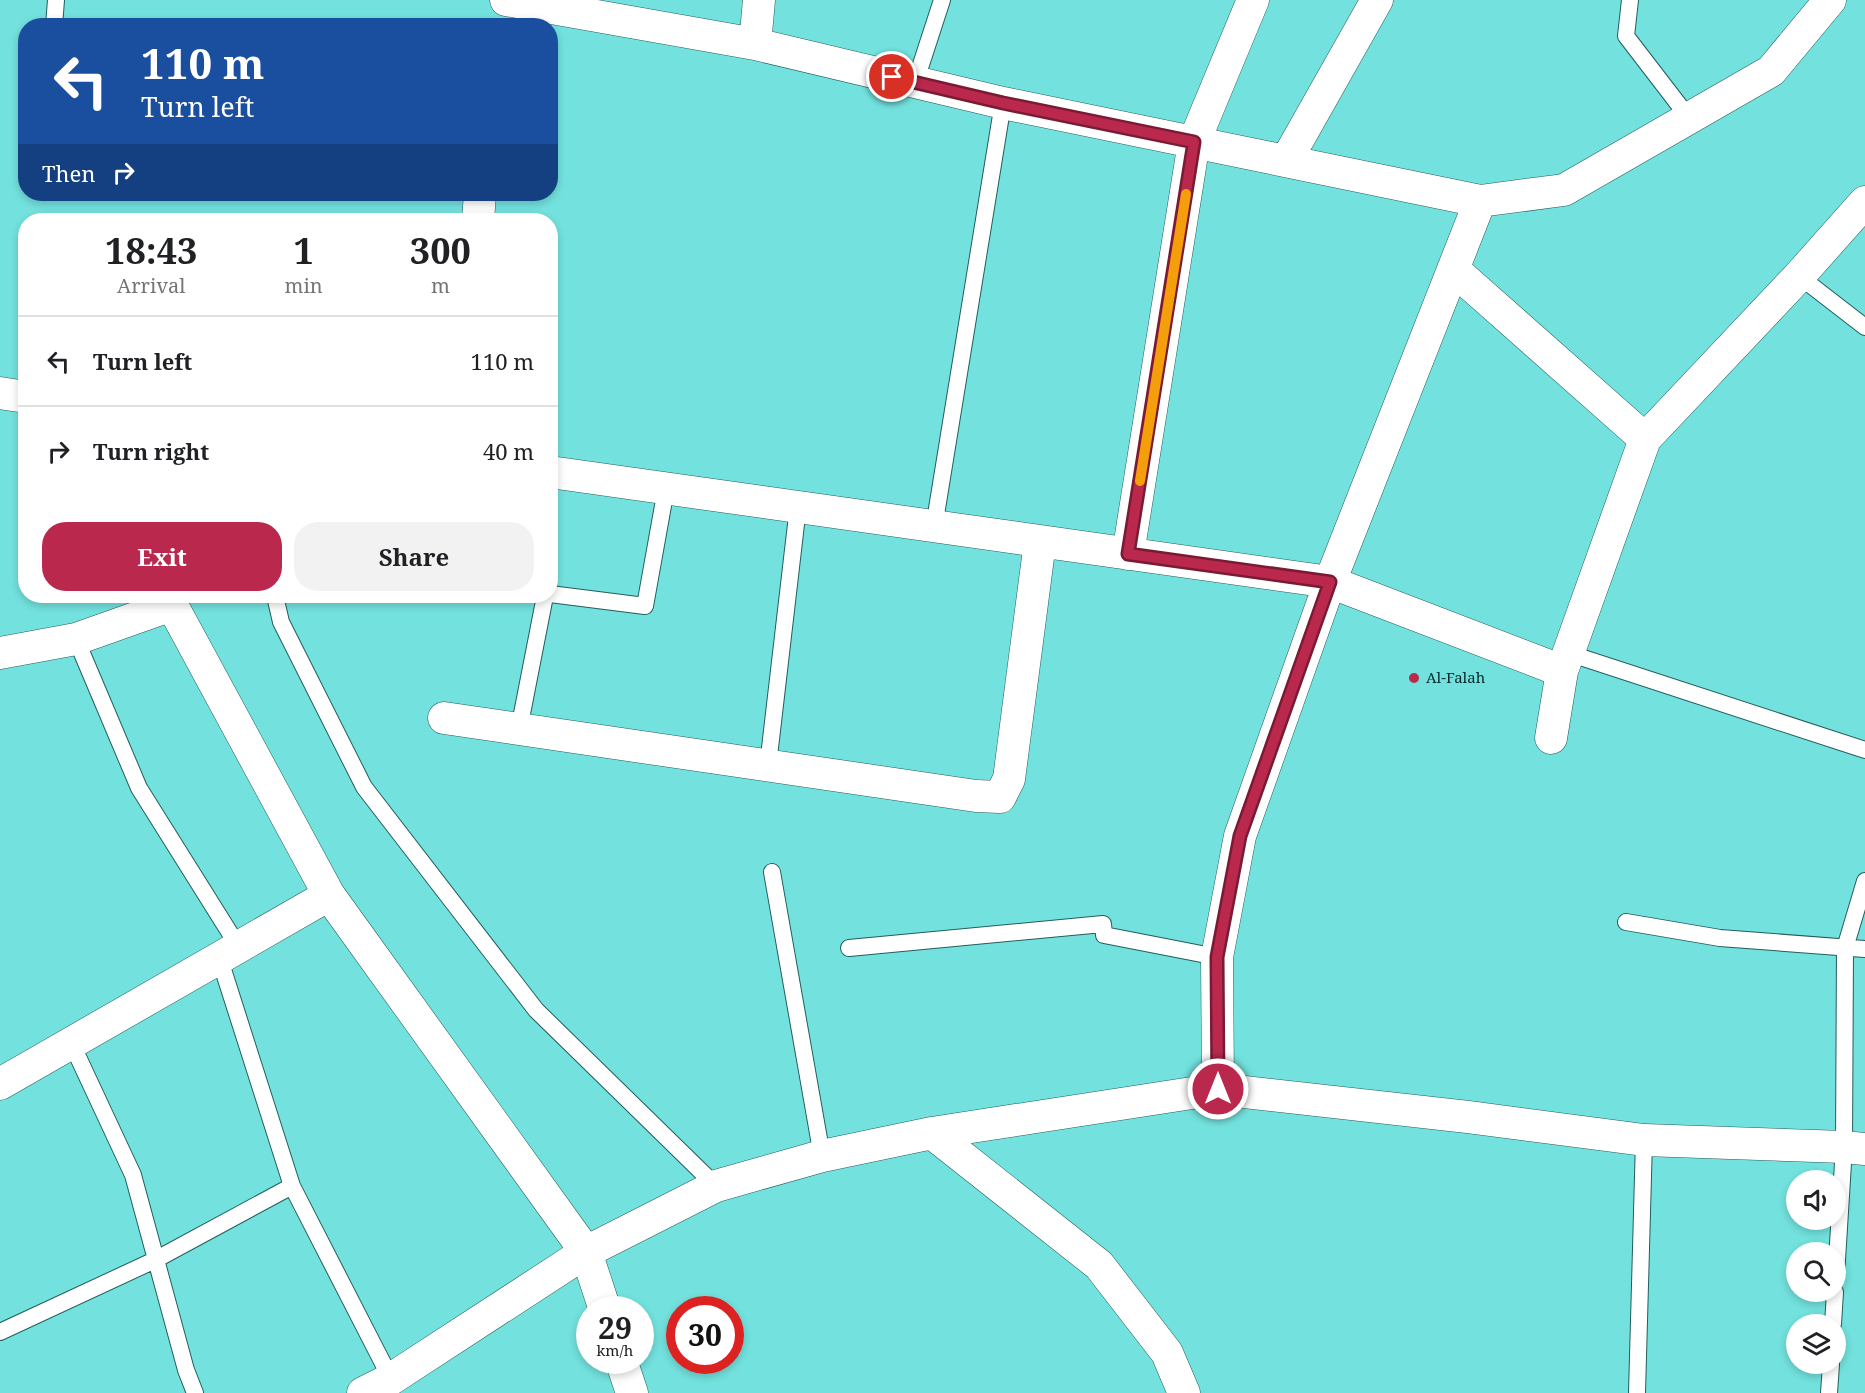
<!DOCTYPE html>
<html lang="en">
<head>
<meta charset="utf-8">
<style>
  body { margin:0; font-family:"Noto Serif",serif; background:#f2f2f2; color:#202124; height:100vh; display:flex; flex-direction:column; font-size:22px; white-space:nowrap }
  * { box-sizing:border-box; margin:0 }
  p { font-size:20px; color:#757577 }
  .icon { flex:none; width:33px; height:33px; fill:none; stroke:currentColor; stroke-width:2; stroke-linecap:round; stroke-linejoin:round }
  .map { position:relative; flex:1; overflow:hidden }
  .panel { position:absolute; left:18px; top:213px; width:540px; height:390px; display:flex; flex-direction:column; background:#fff; border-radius:24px; box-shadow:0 3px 9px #0003 }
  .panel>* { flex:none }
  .banner { position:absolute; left:18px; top:18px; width:540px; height:183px; border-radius:24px; box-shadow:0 3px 9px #0003; background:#1a4fa0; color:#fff; overflow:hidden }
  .tools { position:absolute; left:1786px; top:1170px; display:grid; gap:12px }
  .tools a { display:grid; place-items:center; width:60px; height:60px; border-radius:50%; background:#fff; box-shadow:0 3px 9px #0003; font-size:30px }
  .speed { position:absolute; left:576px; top:1296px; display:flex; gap:12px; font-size:30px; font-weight:700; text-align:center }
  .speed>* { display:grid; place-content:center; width:78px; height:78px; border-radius:50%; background:#fff; box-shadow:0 3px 9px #0003; line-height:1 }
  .speed small { font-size:15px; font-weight:400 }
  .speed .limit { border:9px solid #d22; background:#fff; color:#111 }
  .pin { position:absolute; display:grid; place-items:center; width:51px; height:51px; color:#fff; margin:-26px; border:3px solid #fff; border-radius:50%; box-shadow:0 2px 6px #0007 }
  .me { position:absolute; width:66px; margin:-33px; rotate:0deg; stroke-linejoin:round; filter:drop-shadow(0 0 4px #0008) }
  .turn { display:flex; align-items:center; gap:21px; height:126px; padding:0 24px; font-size:27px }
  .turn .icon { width:78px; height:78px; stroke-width:2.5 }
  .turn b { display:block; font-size:42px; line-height:51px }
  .then { display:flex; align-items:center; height:57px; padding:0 24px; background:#0003; gap:12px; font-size:22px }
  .eta { display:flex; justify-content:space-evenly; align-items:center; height:102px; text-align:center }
  .eta b { font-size:36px; font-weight:700; line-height:42px }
  .primary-button { display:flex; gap:12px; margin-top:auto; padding:12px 24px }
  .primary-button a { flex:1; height:69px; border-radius:24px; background:#ba294d; color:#fff; font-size:24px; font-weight:700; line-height:69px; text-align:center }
  .primary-button a+a { background:#f2f2f2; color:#202124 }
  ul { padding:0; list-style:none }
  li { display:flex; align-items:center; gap:18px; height:90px; padding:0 24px; border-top:2px solid #e0e0e0 }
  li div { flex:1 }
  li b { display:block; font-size:22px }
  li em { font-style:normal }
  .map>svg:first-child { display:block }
</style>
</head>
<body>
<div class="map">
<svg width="1865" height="1393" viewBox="0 0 1865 1393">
  <rect width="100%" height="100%" fill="#73e2de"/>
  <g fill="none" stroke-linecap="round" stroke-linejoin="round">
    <g stroke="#225e5c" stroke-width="18">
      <path id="service" d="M1630,0L1626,36L1689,118
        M54,26L56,0
        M915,83L942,0
        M1799,276L1865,327
        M934,527L1003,103
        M550,594L645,606L666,489
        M275,596L281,622L364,787L536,1010L716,1186
        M76,639L139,788L238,946
        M1568,653L1865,750
        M519,729L545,596
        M768,765L798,507
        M772,872L822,1156
        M1626,922L1720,938L1865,949
        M849,948L1103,924L1104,935L1217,957
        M219,957L292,1186L391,1379
        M71,1042L133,1175L186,1370L195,1393
        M1836,1276L1844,1147L1845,948L1865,881
        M1833,1324L1835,1292
        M0,1332L155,1260L292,1186
        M1637,1393L1644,1140
        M1829,1393L1831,1364"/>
    </g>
    <g stroke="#225e5c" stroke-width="33">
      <path id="minor" d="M506,0L755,44L1003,103L1480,201L1564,190L1771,71L1830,0
        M755,44L759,0
        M1286,161L1377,0
        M478,220L480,194
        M1453,269L1645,439
        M0,393L26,397
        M550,472L1330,582L1562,671
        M1128,554L1194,142L1253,0
        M170,596L172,605L329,895L586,1252L605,1310
        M0,653L76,639L172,605
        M444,718L976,796L1000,797L1009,779L1040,542
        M1551,738L1562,671L1645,439L1799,276L1865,202
        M0,1084L329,895
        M1218,1089L1217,957L1240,836L1330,582L1480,201
        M932,1133L1099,1265L1167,1353L1184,1393
        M621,1360L632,1393
        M363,1393L391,1379L586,1252L716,1186L822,1156L932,1133L1218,1089L1468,1117L1644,1140L1844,1147L1865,1149"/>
    </g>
    <use href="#service" stroke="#fff" stroke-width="16"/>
    <use href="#minor" stroke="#fff" stroke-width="32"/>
  </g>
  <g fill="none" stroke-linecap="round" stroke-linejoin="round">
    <g stroke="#791b32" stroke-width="15">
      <path id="route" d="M892,77L1003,103L1194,142L1128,554L1330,582L1240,836L1217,957L1218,1089"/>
    </g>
    <use href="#route" stroke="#ba294d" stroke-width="10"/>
    <path stroke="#f59e0b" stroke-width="10" d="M1140,481L1186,194"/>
  </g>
  <circle fill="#ba294d" stroke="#73e2de" stroke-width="2" cx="1414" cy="678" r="6"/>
  <g text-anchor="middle" stroke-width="6" stroke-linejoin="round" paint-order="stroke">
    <g font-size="15" fill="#022827" stroke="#73e2de" text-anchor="start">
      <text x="1426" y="683">Al-Falah</text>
    </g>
  </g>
</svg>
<div class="tools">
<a><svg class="icon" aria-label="sound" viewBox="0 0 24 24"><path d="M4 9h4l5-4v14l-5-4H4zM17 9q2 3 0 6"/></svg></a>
<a><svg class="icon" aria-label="search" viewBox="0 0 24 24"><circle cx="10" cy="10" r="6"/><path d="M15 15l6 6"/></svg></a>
<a><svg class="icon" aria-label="layers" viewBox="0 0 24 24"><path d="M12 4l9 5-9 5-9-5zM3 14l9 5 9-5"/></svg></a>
</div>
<div class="speed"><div>29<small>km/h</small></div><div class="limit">30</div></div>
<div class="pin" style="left:892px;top:77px;background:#d93025"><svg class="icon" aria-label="arrive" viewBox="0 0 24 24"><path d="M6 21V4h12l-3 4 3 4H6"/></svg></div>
<svg class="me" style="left:1218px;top:1089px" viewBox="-20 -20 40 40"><circle r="17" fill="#ba294d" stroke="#fff" stroke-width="3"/><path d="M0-11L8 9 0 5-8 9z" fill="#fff"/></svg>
<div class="banner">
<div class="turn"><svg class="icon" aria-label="left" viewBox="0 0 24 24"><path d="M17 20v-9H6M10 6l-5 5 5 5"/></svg><div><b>110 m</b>Turn left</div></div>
<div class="then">Then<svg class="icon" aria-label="right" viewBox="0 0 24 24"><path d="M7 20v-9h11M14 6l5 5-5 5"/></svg></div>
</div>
<section class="panel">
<div class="eta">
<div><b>18:43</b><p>Arrival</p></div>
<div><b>1</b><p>min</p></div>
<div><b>300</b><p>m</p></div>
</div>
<ul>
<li><svg class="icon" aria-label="left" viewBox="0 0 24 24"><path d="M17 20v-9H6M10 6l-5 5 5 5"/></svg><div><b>Turn left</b></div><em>110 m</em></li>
<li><svg class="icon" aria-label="right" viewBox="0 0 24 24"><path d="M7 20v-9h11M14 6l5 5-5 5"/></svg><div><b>Turn right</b></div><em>40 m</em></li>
</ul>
<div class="primary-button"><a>Exit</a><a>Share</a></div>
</section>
</div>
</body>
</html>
